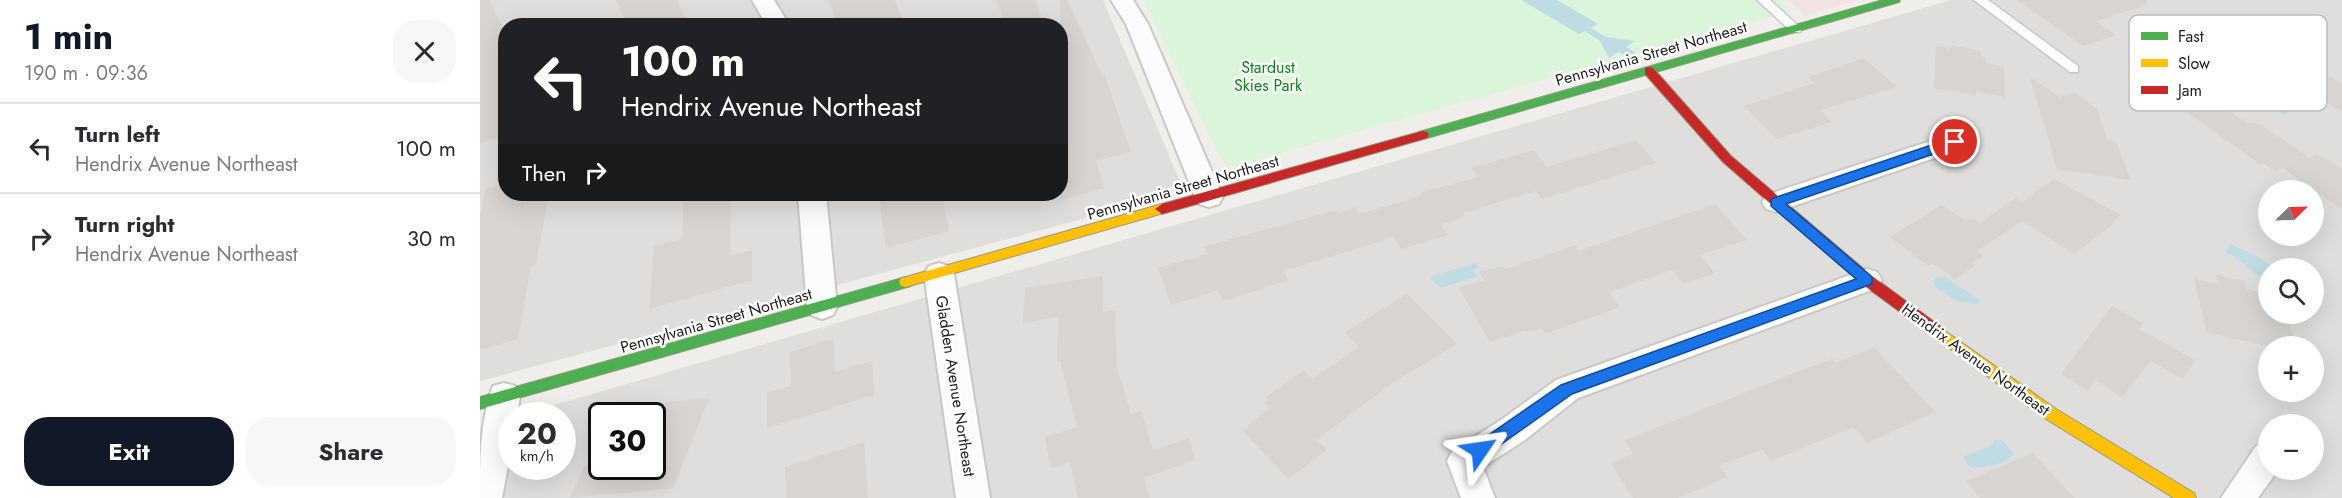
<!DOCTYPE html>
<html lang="en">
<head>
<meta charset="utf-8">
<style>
  body { margin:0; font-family:Jost,sans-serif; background:#f7f7f7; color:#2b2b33; height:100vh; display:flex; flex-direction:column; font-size:22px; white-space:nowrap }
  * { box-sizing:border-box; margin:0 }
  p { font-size:20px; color:#7c7c81 }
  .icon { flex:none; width:33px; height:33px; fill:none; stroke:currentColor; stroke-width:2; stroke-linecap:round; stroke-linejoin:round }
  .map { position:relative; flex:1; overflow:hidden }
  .side { display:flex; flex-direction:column; background:#fff; width:480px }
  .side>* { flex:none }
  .top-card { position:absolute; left:18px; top:18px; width:570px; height:183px; border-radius:24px; box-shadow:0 6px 24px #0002; background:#202124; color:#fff; overflow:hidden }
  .needle { width:39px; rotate:67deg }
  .controls { position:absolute; left:1778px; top:180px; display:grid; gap:12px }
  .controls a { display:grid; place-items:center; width:66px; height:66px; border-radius:50%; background:#fff; box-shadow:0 6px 24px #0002; font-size:30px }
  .speed { position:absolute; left:18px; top:402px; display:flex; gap:12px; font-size:30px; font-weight:700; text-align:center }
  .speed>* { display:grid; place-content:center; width:78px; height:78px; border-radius:50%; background:#fff; box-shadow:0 6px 24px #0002; line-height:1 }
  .speed small { font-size:15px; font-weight:400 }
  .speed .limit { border:3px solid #111; border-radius:9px; background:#fff; color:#111 }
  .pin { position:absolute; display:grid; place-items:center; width:51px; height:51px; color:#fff; margin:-26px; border:3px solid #fff; border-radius:50%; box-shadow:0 2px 6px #0007 }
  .me { position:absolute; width:66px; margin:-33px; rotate:58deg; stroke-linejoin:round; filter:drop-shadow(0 0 4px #0008) }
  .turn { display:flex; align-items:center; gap:21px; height:126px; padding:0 24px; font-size:27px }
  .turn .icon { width:78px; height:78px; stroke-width:2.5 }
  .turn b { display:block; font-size:42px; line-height:51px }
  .then { display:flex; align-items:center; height:57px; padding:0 24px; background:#0003; gap:12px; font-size:22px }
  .round { display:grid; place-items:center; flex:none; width:63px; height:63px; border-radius:24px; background:#f7f7f7 }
  .head { display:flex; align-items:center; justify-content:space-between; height:102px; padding:0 24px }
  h1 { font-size:36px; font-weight:700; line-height:45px; color:#111827 }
  .button { display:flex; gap:12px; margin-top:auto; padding:12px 24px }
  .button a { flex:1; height:69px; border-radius:24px; background:#111827; color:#fff; font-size:24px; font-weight:700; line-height:69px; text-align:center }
  .button a+a { background:#f7f7f7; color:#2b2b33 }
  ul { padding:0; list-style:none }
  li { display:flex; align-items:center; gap:18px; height:90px; padding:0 24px; border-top:2px solid #e1e1e2 }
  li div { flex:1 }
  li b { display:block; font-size:22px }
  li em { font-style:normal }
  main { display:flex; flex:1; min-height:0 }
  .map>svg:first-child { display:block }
</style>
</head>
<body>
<main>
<section class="side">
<div class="head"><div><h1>1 min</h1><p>190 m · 09:36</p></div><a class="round"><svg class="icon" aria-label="close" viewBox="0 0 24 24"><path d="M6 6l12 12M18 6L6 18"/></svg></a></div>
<ul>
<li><svg class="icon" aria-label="left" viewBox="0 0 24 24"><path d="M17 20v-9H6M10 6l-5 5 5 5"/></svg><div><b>Turn left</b><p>Hendrix Avenue Northeast</p></div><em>100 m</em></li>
<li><svg class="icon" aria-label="right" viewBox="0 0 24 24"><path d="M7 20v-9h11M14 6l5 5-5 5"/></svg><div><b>Turn right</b><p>Hendrix Avenue Northeast</p></div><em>30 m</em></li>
</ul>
<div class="button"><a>Exit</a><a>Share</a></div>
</section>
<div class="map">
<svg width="1862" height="498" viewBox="0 0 1862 498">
  <rect width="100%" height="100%" fill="#f0eeeb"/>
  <path fill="#dfdedc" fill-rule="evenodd" d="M0,0H623L700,181L669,201L0,381ZM26,26H580V194H26Z
    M1471,0H1862V498H0V427L31,418L32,466H82V416L40,415ZM1788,190H1833V236H1788ZM1788,268H1833V314H1788ZM1788,346H1833V392H1788ZM122,416H172V466H122ZM1788,424H1833V470H1788Z"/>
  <path fill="#f1e3e1" d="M1308,0H1378L1325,15Z"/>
  <path fill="#daf5da" d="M663,0H1299L1311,11L754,166L743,163Z"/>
  <path fill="#bfdbe3" d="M1041,0H1077L1118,24L1111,28L1126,37L1155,41L1129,58L1120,41L1105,31L1099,34Z
    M1782,86L1822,108L1804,114L1768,90Z
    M1750,244L1777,256L1794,268H1788V279C1771,275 1762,259 1746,252Z
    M995,263L998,267L993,270L997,277L960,288L950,277Z
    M1463,276L1500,300L1498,304C1483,304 1464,296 1454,285V279Z
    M1514,440H1522L1534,454C1522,466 1508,466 1491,468L1482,457L1511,446Z"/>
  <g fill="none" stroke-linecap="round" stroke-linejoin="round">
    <path stroke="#bfdbe3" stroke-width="8" d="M1134,45L1152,55"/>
  </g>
  <path fill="#d7d4d2" d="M0,0H9L26,34V135L0,143Z
    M136,0H197L210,26H148Z
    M348,0H415L424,26H359Z
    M516,0H555L565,26H526Z
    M580,0H587L622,76H625L651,152L616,161L624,188L580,200Z
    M1537,0H1667V5L1616,21L1636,35L1603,46Z
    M1803,33L1843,58L1838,59L1844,63L1834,66L1862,84V112L1768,50L1783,45L1776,41Z
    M1471,45L1500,51L1501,57L1506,58V63L1524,67L1525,97L1496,91V95L1454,88L1456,46L1470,49Z
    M1384,58L1417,87L1341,110L1352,122L1297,139L1264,106L1334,83L1328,77Z
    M1687,71L1694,74L1767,123L1780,124L1829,158L1837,155L1846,158L1862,169V210L1803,168L1794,171L1783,163L1780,164L1687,98L1678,101L1653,83Z
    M1550,77L1580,97L1595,92L1617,109L1627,140L1636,142L1651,180L1577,169Z
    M1156,140L1176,163L1062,199L1056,191L983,213L985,217L961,225L968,235L921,249L914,237L804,271L808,280L743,301L738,290L691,305L678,268L727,254L724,247L755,238L857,210L858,213L875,207L879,214L942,196L940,193L998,177L992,168L1054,150L1067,167Z
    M1574,179L1641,215L1633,221L1635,223L1594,254L1542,221L1497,251L1503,256L1493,263L1496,265L1475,279L1459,267L1452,264L1448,266L1410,237L1462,205L1486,221L1492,218L1500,223L1535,198L1542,202Z
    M26,183V194H69L56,264L51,265L38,339L0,350V215L5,189Z
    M204,194H251L250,256L272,250V280L169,309L174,246L202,239Z
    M399,194H462L469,231L406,248Z
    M1236,204L1267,240L1220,255L1235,273L1203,284L1193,270L1129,292L1140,307L1065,334L1061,328L1048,332L1047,330L1010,342L979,288L1004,280L999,272L1023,266L1025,269L1096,245L1099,251Z
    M1736,275L1764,281L1766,289L1788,294V314H1806L1816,346H1788L1727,333L1714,279L1738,284Z
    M623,276V312L635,310L637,368L651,414L661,411L673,450L709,438L715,460L664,478L670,498H598L590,462L571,468L565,437L597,427L580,361H577L578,317L543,323L545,288Z
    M927,294L977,344L912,383L837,440L847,450L808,479L763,431L769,427L767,425L790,409L785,403L789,400L786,397L824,370L832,379L879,347L865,332Z
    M1632,306L1663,323L1659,329L1715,360L1703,379L1671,361L1642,397L1615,380L1608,391L1581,374Z
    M353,339L355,372L392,361L394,395L287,428V393L311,386L310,352Z
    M1394,347L1455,412L1387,443L1374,427L1291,461L1282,449L1239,466L1247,477L1198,498H1153L1131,463L1153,454L1145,440L1353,358L1356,363Z
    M229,398L193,488L90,498L104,466H172V418L179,403Z
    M384,442L388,498H306L305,467Z
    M1553,453L1594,498H1500L1486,481Z"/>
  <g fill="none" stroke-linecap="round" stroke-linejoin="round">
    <g stroke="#c9c8c7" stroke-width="3">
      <path id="lane" d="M1277,0H1290L1322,29L1320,32H1312Z
        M1494,0H1508L1598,66V72H1590Z"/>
    </g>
    <g stroke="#c9c8c7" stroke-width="4">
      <path id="street" d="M272,0H294L310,26H287Z
        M631,0H653L668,24L743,197L739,204L729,207L719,204L715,197L646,24Z
        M1475,133L1484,136L1488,142L1484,148L1296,212L1286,209L1282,202L1286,195Z
        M318,194H346L357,307L353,315L342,319L331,315L327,307Z
        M459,263L469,266L474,274L510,498H476L444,274L449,266Z
        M1387,269L1397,272L1402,280L1397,288L1098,398L1045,440L1003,467L1015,498H981L967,461L972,451L1021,420L1076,380Z
        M24,383L35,386L40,396L37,416H32V445L22,498H0C0,461 0,420 13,386Z
        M1788,441V470H1798L1778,498H1741L1776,446Z"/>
    </g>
    <g stroke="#999a82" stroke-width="2">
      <path id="fast" d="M1403,0H1420L1419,2L947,138H939L937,135L939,132Z
        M426,277L431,278L433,282L431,286L0,409V397Z"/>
    </g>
    <g stroke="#999a82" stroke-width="2">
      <path id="slow" d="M682,204L689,209L687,212L426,287L421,286L419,282L421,278L426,277Z
        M1455,324L1576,409L1714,493L1716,498H1694L1566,419L1450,334L1448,330L1450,326Z"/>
    </g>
    <g stroke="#999a82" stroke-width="2">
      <path id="jam" d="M1169,67L1173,68L1251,156L1392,276L1460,326L1462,330L1460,334H1450L1382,284L1243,162L1165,74V68Z
        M943,131L947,132L949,135L947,138L682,214L675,209L682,204Z"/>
    </g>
    <use href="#lane" fill="#fdfcfc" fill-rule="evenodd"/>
    <use href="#street" fill="#fdfcfc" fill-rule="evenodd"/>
    <use href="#fast" fill="#4caf50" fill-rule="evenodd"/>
    <use href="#slow" fill="#ffc107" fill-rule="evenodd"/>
    <use href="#jam" fill="#c62828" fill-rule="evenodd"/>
  </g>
  <path fill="#1a73e8" stroke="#114b97" stroke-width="1.5" d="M1475,137L1482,142L1480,145L1306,204L1392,277V284L1092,394L1006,455H994L992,450L994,445L1081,385L1376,279L1291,206V199Z"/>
  <g text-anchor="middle" stroke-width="5" stroke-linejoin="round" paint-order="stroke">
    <g font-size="16" fill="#222" stroke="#fff">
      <text transform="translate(1171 53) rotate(-16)" y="6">Pennsylvania Street Northeast</text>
      <text transform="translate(703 187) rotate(-16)" y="6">Pennsylvania Street Northeast</text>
      <text transform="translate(236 320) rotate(-16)" y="6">Pennsylvania Street Northeast</text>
      <text transform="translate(1496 359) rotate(36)" y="6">Hendrix Avenue Northeast</text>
      <text transform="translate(476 386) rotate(81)" y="6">Gladden Avenue Northeast</text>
    </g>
    <g font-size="16" fill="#0c8416" stroke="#fff">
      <text x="788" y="73">Stardust<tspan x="788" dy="18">Skies Park</tspan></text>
    </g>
  </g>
  <rect x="1649" y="15" width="198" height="96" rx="9" fill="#fff" stroke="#bdbdbd" stroke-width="1.5"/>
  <rect x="1661" y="32" width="27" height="8" fill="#4caf50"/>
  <rect x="1661" y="59" width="27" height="8" fill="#ffc107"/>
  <rect x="1661" y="86" width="27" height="8" fill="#c62828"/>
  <g font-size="16" fill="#222">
    <text x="1698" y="42">Fast</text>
    <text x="1698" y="69">Slow</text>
    <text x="1698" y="96">Jam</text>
  </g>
</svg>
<div class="controls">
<a><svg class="needle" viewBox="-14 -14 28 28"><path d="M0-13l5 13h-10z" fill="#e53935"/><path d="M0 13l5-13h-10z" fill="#7c7c81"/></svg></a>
<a><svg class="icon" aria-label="search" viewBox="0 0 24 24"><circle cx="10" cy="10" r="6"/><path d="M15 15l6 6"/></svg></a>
<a>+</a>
<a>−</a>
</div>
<div class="speed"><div>20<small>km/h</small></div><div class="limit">30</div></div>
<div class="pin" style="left:1475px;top:142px;background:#d93025"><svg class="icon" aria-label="arrive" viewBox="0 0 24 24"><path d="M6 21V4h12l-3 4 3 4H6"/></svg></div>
<svg class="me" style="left:1000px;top:450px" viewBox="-20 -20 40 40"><path d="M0-17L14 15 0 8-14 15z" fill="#1a73e8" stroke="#fff" stroke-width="4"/></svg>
<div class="top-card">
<div class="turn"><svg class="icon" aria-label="left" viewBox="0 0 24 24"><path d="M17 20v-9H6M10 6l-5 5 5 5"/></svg><div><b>100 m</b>Hendrix Avenue Northeast</div></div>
<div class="then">Then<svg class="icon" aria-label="right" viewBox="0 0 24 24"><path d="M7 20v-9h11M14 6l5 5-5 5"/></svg></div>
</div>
</div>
</main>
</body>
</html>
